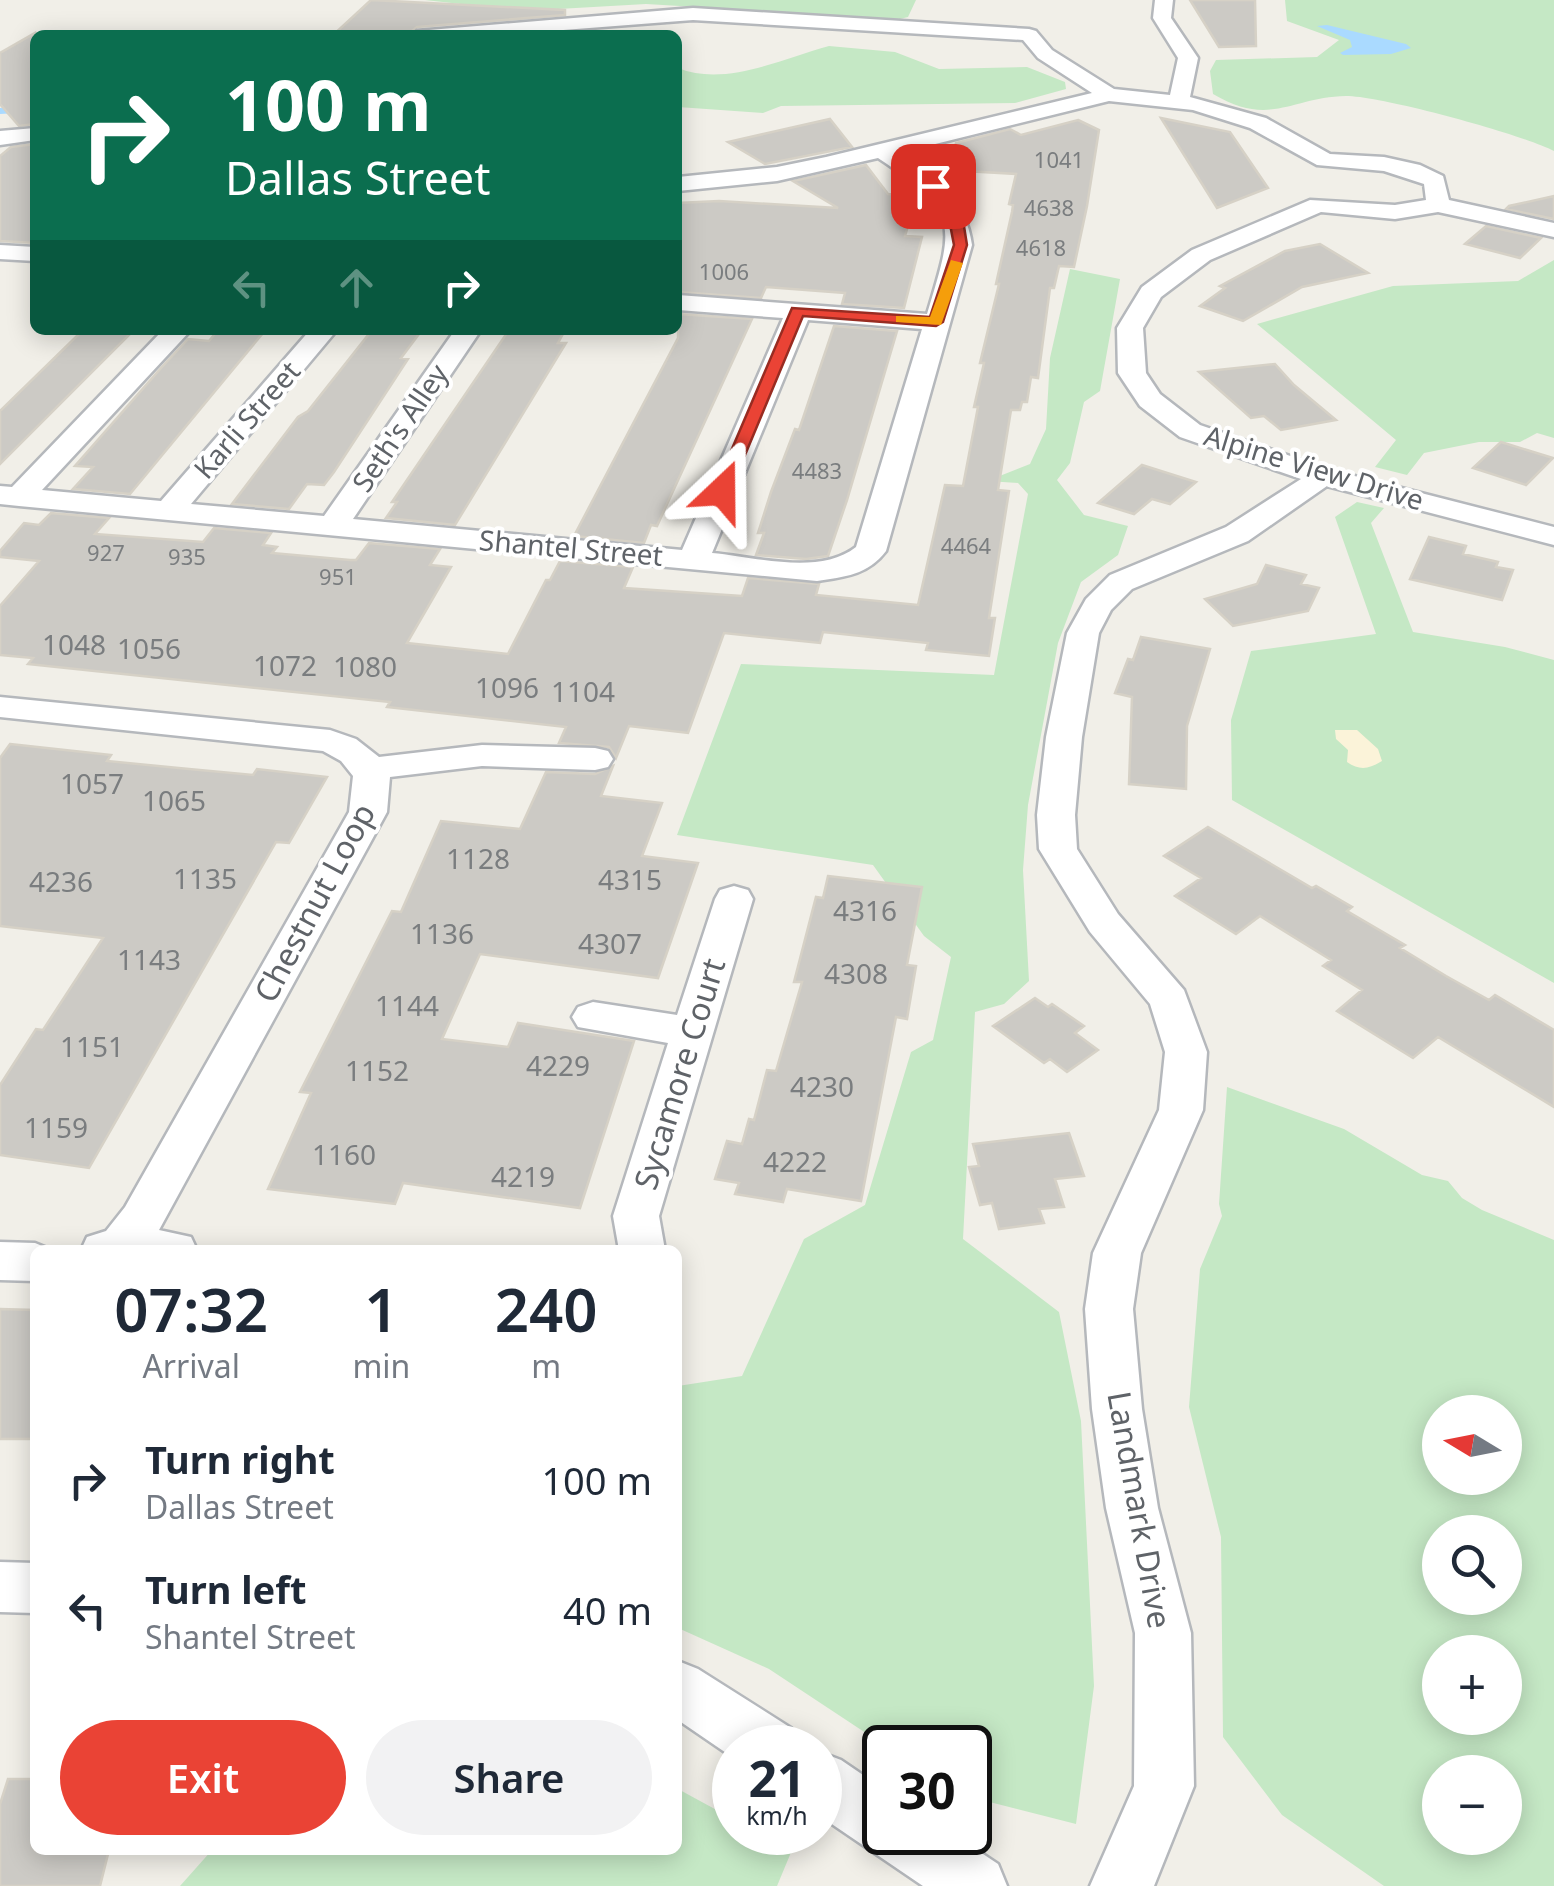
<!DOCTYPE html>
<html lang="en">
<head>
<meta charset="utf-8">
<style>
  body { margin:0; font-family:"Noto Sans",sans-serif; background:#f2f2f3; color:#1f2937; height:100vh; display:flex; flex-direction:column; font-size:38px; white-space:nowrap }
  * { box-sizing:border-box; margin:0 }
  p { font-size:32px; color:#747a83 }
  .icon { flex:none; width:55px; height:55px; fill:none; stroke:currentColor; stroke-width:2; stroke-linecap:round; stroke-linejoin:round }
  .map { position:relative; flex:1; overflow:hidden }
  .details { position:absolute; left:30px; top:1245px; width:652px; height:610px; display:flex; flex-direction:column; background:#fff; border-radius:15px; box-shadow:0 5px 25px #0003 }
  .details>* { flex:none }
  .banner { position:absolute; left:30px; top:30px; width:652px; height:305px; border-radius:15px; box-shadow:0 5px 25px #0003; background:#0b6e4f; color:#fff; overflow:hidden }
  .needle { width:65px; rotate:280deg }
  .controls { position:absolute; left:1422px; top:1395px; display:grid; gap:20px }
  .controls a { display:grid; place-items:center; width:100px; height:100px; border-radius:50%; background:#fff; box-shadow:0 5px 25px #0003; font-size:50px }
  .speed { position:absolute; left:712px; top:1725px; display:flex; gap:20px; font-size:50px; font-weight:700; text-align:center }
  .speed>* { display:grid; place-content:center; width:130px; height:130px; border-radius:50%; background:#fff; box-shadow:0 5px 25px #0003; line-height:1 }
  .speed small { font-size:25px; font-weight:400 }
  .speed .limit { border:5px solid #111; border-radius:15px; background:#fff; color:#111 }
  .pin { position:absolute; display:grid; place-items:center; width:85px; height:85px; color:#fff; margin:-42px; border-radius:20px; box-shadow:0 5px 15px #0006 }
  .me { position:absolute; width:110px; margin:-55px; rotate:23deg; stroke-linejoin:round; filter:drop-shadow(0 0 8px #0008) }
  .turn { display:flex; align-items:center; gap:35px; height:210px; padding:0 30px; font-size:45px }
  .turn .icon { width:130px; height:130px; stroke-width:2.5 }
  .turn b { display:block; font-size:70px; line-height:85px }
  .lanes { display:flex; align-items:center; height:95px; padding:0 30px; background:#0003; justify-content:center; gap:50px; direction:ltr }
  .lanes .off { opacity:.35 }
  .eta { display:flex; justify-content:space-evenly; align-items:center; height:170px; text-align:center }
  .eta b { font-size:60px; font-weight:600; line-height:70px }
  .action { display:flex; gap:20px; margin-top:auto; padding:20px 30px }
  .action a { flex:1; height:115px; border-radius:60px; background:#ea4335; color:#fff; font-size:40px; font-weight:600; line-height:115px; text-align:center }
  .action a+a { background:#f2f2f3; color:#1f2937 }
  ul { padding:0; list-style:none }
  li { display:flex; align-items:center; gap:30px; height:130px; padding:0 30px }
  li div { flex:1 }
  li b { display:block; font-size:38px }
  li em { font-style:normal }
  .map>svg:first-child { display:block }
</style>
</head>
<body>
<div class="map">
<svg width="1554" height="1886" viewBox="0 0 1554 1886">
  <rect width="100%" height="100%" fill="#f1efe8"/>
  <path fill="#c5e8c5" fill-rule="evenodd" d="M425,0H916L908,17L900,19L646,4L523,11Z
    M1285,0H1554V151C1521,134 1382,96 1346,96C1291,97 1270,128 1213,94L1210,71L1216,60L1317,57L1339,40L1287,21Z
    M829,46L895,52L939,69L1027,67L1065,82L1066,89L1015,103L781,106L763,113L678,107V68C725,87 781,59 829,46Z
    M1554,260V438L1537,433L1520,442H1479L1424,453L1407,475L1375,467L1396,440L1257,324L1393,286L1518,281Z
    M1070,269L1120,279L1100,391L1084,402L1070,463L1057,480L1084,515L1128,526L1118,555L1081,582L1058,643L1028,805L1023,870L1029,981L1004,1004L975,1012L963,1239L1059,1312L1081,1421L1094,1686L1076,1824L970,1797V1748L887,1747L769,1669L678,1628V1386L742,1376L804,1239L865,1205L911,1052L933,1040L951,957L924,936L873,865L677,835L741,664L994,675L1028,494L1018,483L987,481L1030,464L1046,429L1050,358Z
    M1357,502L1384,508L1371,523L1413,632L1505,647L1554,660V983L1232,800L1231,720L1251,651L1376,634L1335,517Z
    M1227,1087L1344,1129L1422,1175L1448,1181L1462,1198L1482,1210L1554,1240V1886H1384L1282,1815L1223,1737L1221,1537L1189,1407L1200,1269L1222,1216L1219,1204ZM1440,1412H1505V1478H1440ZM1440,1532H1505V1598H1440ZM1440,1652H1505V1718H1440ZM1440,1772H1505V1838H1440Z
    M678,1789L735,1820V1832L759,1833L792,1850L777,1886H180L212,1850H678Z"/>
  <path fill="#fbf3d9" d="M1335,730H1357L1378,749L1382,761C1369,769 1360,771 1347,762L1348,750L1336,739Z"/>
  <path fill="#aadaff" d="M1327,25L1406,44L1411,48L1391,54L1343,55L1340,53L1352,47L1350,40L1317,26Z"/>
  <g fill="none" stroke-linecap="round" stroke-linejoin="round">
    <path stroke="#aadaff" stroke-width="6" d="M0,111L35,109"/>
  </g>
  <path fill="#cccac5" stroke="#d6d1c6" stroke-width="2.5" d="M371,0L565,10V15L417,27L411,32L333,35Z
    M1190,0H1255L1256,46L1219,47Z
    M35,33V124L19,126L0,104V53Z
    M1161,118L1230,132L1268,188L1217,208Z
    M830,119L852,147L765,164L728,142Z
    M1078,120L1099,130L1087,206L1074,267L1059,266L1054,288H1050L1038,378L1031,377L1027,402H1022L1020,410H1011L998,490L1009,491L989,618H995L989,656L926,650L928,643L823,632L820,643L724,633L688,733L629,726L616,758L609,747L559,743L566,727L387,707L390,702L28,664L33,658L0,655V606L39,561L0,557V551L24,523L39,525L51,513L109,518L95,534L203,542L214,528L271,533L263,545L277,547L272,553L350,560H356L369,543L440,549L430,565L451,567L407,643L508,654L546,580H550L560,561L633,567L624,588L742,596L748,578L819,584L816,595L918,605L945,485L963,486L978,407H974L984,363H980L999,284H996L1012,212L1013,205L1009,204L1016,174L948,170L956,143L1010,129L1021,135Z
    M35,144V243L0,241V156L11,147Z
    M866,165L888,194L917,196L905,236L922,237L904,308L842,304L845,293L766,287L761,298L678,292V203L719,201L838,208L793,181Z
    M1554,196V219L1506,209L1509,206Z
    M1486,226L1541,238L1520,258L1465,244Z
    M1320,244L1368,273L1302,287L1243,321L1200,306L1225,288L1220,286L1285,251Z
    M678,314L752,319L657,526L651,525L644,543L574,536L678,338Z
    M834,326L897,331L847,500L828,556L806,559L756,555L764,533H758L771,492L795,429L799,430Z
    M83,330H134L0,464V411Z
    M218,330L263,333L130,494L73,489L93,467L75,466L161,368L188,339L209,341Z
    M372,330H422L401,358L408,359L334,472L324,485L307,484L289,509L232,504L298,417L308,411Z
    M509,330L564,332L558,343H566L455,525L386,518L397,502H392Z
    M1275,364L1294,385L1336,420L1281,430L1264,416L1251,418L1199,372Z
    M1501,442L1553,458L1526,485L1473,468Z
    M1142,465L1196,482L1170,504L1152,499L1134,514L1098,503Z
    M1429,537L1466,546L1463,554L1498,562L1496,567L1513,570L1502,600L1410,579Z
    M1266,565L1306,575L1301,584L1319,588L1308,611L1233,626L1205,599L1257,584Z
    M1141,637L1210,649L1187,726L1186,789L1129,784L1132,697L1115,693L1128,659L1133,660Z
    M10,744L111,755L107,761L189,769L253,775L257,769L327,777L289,843L276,842L89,1168L0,1155V1085L36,1029L43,1030L103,938L0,926V758Z
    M613,766L601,796L662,803L642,856L698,863L658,978L480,954L442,1039L508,1047L518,1023L634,1041L580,1208L403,1183L395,1204L268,1189L311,1093L300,1092L392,911L401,912L441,821L520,829L546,772L595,774Z
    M1208,827L1312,888L1316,886L1352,907L1347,911L1405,945L1400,948L1446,976L1489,1000L1495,995L1554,1030V1107L1438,1037L1413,1058L1337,1011L1362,990L1323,966L1331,960L1260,916L1236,934L1175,896L1201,878L1164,856Z
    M828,876L922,887L907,965L916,966L907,1019L896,1017L861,1201L787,1189L783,1202L735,1194L739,1183L715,1179L727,1141L742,1144L749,1119L754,1120L767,1070L776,1071L802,982H794L816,897L823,898Z
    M1035,998L1048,1007L1052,1004L1084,1026L1075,1033L1098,1050L1067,1072L1050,1059L1044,1063L993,1026Z
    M1069,1133L1084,1176L1055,1179L1064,1207L1039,1209L1044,1223L999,1229L992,1203L980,1205L969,1167L979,1166L973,1144Z
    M0,1309L35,1310V1439H0Z
    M8,1779H35V1850H109L100,1886H0V1804Z"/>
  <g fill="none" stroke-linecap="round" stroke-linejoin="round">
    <g stroke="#b5b8bc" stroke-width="5">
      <path id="minor" d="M1155,0H1173L1171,18L1198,58L1190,97L1266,118L1330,154L1384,157L1420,165L1443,176L1449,200L1554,223V237L1438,212L1395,219L1321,212L1210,260L1161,297L1143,328L1146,373L1160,394L1200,425L1331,470L1554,527V545L1327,486L1248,541L1132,589L1111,610L1099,633L1082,737L1075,815L1077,849L1118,914L1184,990L1207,1052L1203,1110L1141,1253L1133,1309L1142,1409L1158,1508L1191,1633L1194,1786L1154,1886H1090L1134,1786L1135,1633L1106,1508L1092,1409L1085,1309L1093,1253L1159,1110L1165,1052L1150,1004L1090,932L1039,849L1037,815L1046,737L1067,633L1086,599L1110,575L1226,527L1301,479L1180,437L1140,406L1118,373L1117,328L1142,287L1192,250L1310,200L1395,205L1426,200L1424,184L1384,171L1317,165L1250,128L1193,110L1109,101L899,153C936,176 966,200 972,245L886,551C868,575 844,577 817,581L19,506L0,504V486L12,487L163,330H191L42,490L161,501L310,330H337L191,504L324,516L455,330H481L353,519L682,550L783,318L678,310V295L927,314C954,224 961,213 878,158L777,181L678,191V177L777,167L826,157L1092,93L1038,58L1023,40L693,20L498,35H414L417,31L693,8L1029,29L1036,31L1052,50L1114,89L1170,95L1178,58L1153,18ZM808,320L922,329L856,547C819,576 756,557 712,553Z
        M35,128V140L0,145V131Z
        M0,245L35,247V261L0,259Z
        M0,697L330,730L356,739L379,757L482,745L595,748L608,751L613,759L608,767L595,770L482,766L390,777L387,812L159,1230L191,1237L197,1250H81L87,1237L106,1231L125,1207L349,812L353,776L341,761L323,751L0,717Z
        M734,886L748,890L753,899L659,1216L665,1250H619L613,1216L668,1043L578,1027L572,1017L578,1007L593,1002L677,1015L715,899L720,890Z
        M0,1242L35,1243L52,1250H35V1281L0,1280Z
        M0,1562L35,1563V1613L0,1612Z
        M678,1661L698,1669L791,1728L799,1748H735V1759L678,1720Z
        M820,1752L841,1760L885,1790V1832H950L998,1864L1007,1886H923L820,1816Z"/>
    </g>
    <use href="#minor" fill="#fff" fill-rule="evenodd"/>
  </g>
  <path fill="#ea4335" stroke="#982c22" stroke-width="2.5" d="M928,183H938L962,214L967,245L943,322L936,326L803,316L730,491L716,495L714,491L792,308L930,317L954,245L948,214L927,186Z"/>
  <path fill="#f59e0b" d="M951,260L963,263L941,325L896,322V316L930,317Z"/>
  <g text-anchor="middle" stroke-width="8" stroke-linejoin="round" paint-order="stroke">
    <g font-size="22" fill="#7a7d7f">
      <text x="1059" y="168">1041</text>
      <text x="1049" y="216">4638</text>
      <text x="1041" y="256">4618</text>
      <text x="724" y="280">1006</text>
      <text x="817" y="479">4483</text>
      <text x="966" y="554">4464</text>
      <text x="106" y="561">927</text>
      <text x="187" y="565">935</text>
      <text x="338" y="585">951</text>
    </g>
    <g font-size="28" fill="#5f6368" stroke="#fff">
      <text transform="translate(247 420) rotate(-49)" y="10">Karli Street</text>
      <text transform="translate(400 428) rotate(-56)" y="10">Seth's Alley</text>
      <text transform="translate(1314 468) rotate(17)" y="10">Alpine View Drive</text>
      <text transform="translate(571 548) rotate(5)" y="10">Shantel Street</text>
    </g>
    <g font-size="28" fill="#7a7d7f">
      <text x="74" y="655">1048</text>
      <text x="149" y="659">1056</text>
      <text x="285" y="676">1072</text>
      <text x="365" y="677">1080</text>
      <text x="507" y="698">1096</text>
      <text x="583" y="702">1104</text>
      <text x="92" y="794">1057</text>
      <text x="174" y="811">1065</text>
      <text x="478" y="869">1128</text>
      <text x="205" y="889">1135</text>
      <text x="630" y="890">4315</text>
      <text x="61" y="892">4236</text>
      <text x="865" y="921">4316</text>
      <text x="442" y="944">1136</text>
      <text x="610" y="954">4307</text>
      <text x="149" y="970">1143</text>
      <text x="856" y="984">4308</text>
      <text x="407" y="1016">1144</text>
      <text x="92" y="1057">1151</text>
      <text x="558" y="1076">4229</text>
      <text x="377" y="1081">1152</text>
      <text x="822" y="1097">4230</text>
      <text x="56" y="1138">1159</text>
      <text x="344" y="1165">1160</text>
      <text x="795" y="1172">4222</text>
      <text x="523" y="1187">4219</text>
    </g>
    <g font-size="32" fill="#5f6368" stroke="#fff">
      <text transform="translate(315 903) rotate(-62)" y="11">Chestnut Loop</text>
      <text transform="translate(680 1074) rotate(-73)" y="11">Sycamore Court</text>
      <text transform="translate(1139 1510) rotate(80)" y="11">Landmark Drive</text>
    </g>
  </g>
</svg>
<div class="controls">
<a><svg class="needle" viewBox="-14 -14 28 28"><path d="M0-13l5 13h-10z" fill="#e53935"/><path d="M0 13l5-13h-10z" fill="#747a83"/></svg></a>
<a><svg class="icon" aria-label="search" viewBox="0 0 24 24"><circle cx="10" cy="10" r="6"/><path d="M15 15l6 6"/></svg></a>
<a>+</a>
<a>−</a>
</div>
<div class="speed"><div>21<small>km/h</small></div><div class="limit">30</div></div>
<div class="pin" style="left:933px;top:186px;background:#d93025"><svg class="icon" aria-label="arrive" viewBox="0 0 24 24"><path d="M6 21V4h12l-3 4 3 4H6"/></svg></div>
<svg class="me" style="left:722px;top:491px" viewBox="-20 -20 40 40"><path d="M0-17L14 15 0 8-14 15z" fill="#ea4335" stroke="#fff" stroke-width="4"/></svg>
<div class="banner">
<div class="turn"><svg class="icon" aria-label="right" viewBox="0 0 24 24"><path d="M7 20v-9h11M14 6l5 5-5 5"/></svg><div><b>100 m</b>Dallas Street</div></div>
<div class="lanes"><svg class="icon off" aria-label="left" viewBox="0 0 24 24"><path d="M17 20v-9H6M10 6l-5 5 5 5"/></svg><svg class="icon off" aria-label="ahead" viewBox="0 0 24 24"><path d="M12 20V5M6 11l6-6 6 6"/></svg><svg class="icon" aria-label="right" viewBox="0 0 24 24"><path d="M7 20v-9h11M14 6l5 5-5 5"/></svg></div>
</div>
<section class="details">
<div class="eta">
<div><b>07:32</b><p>Arrival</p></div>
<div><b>1</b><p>min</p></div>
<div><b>240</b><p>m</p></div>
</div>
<ul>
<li><svg class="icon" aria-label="right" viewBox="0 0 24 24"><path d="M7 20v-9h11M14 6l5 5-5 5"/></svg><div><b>Turn right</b><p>Dallas Street</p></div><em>100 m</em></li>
<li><svg class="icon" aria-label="left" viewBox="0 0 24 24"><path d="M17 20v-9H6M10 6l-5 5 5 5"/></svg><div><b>Turn left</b><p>Shantel Street</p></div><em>40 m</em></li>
</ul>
<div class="action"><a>Exit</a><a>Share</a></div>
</section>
</div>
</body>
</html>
